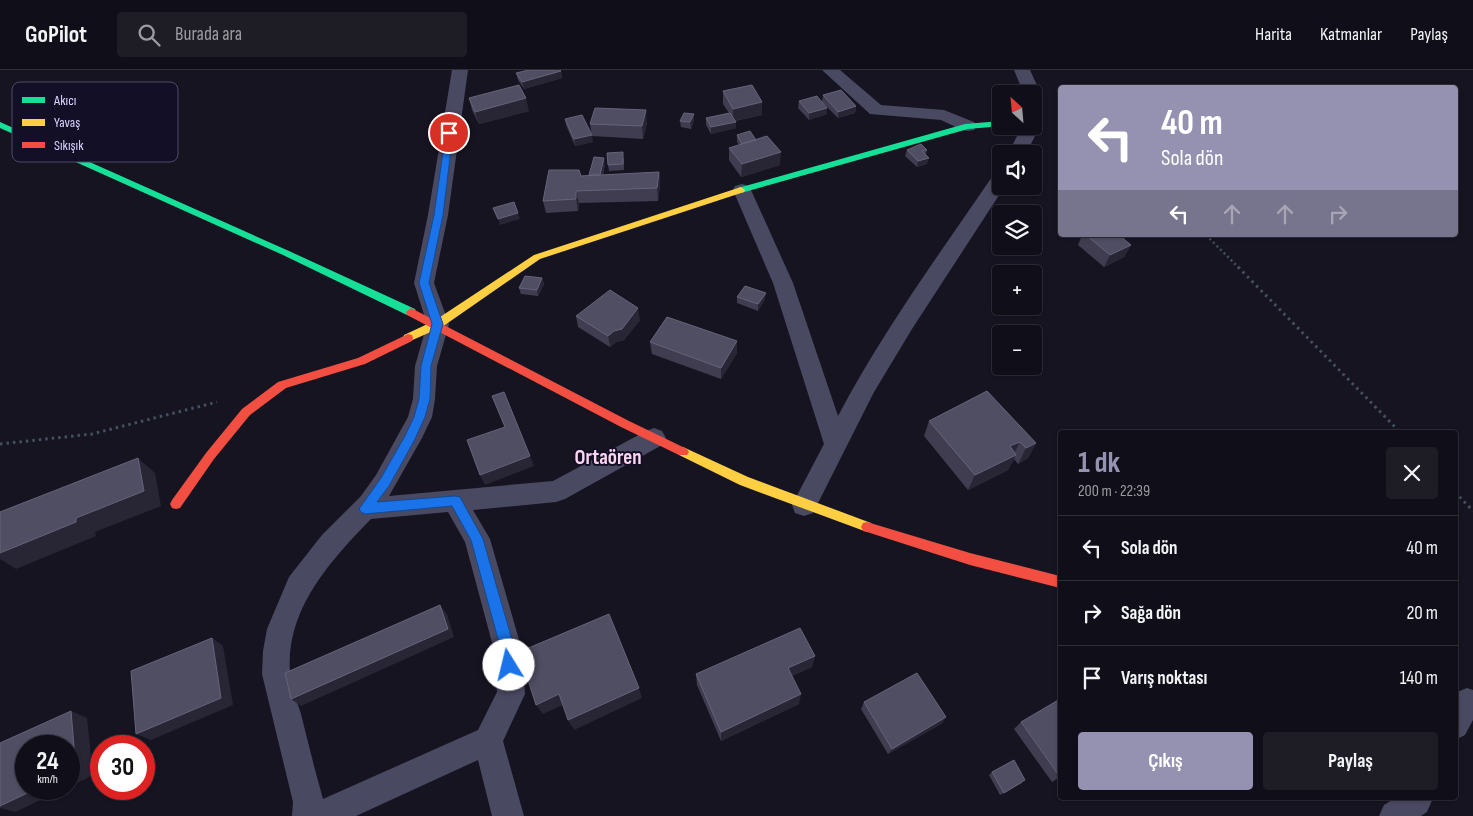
<!DOCTYPE html>
<html lang="tr">
<head>
<meta charset="utf-8">
<style>
  body { margin:0; font-family:"Sofia Sans Condensed",sans-serif; background:#1e1d26; color:#f1f3f6; height:100vh; display:flex; flex-direction:column; font-size:19px; white-space:nowrap }
  * { box-sizing:border-box; margin:0 }
  p { font-size:16px; color:#9c9ca2 }
  .icon { flex:none; width:28px; height:28px; fill:none; stroke:currentColor; stroke-width:2; stroke-linecap:round; stroke-linejoin:round }
  .map { position:relative; flex:1; overflow:hidden }
  .side { position:absolute; left:1058px; top:360px; width:400px; height:370px; display:flex; flex-direction:column; background:#100f19; border-radius:5px; box-shadow:0 1px 4px #0004,0 0 0 1px #302f38 }
  .side>* { flex:none }
  .hud { position:absolute; left:1058px; top:15px; width:400px; height:152px; border-radius:5px; box-shadow:0 1px 4px #0004,0 0 0 1px #302f38; background:#9591b1; color:#fff; overflow:hidden }
  .needle { width:32px; rotate:334deg }
  .fabs { position:absolute; left:992px; top:15px; display:grid; gap:10px }
  .fabs a { display:grid; place-items:center; width:50px; height:50px; border-radius:5px; background:#100f19; box-shadow:0 1px 4px #0004,0 0 0 1px #302f38; font-size:25px }
  .speed { position:absolute; left:15px; top:665px; display:flex; gap:10px; font-size:25px; font-weight:700; text-align:center }
  .speed>* { display:grid; place-content:center; width:65px; height:65px; border-radius:50%; background:#100f19; box-shadow:0 1px 4px #0004,0 0 0 1px #302f38; line-height:1 }
  .speed small { font-size:12px; font-weight:400 }
  .speed .limit { border:8px solid #d22; background:#fff; color:#111 }
  .pin { position:absolute; display:grid; place-items:center; width:42px; height:42px; color:#fff; margin:-21px; border:2px solid #fff; border-radius:50%; box-shadow:0 1px 5px #0007 }
  .me { position:absolute; width:55px; margin:-28px; rotate:351deg; stroke-linejoin:round; filter:drop-shadow(0 0 4px #0008) }
  .turn { display:flex; align-items:center; gap:18px; height:105px; padding:0 20px; font-size:22px }
  .turn .icon { width:65px; height:65px; stroke-width:2.5 }
  .turn b { display:block; font-size:35px; line-height:42px }
  .lanes { display:flex; align-items:center; height:48px; padding:0 20px; background:#0003; justify-content:center; gap:25px; direction:ltr }
  .lanes .off { opacity:.35 }
  .round { display:grid; place-items:center; flex:none; width:52px; height:52px; border-radius:5px; background:#1e1d26 }
  .summary { display:flex; align-items:center; justify-content:space-between; height:85px; padding:0 20px }
  h1 { font-size:30px; font-weight:700; line-height:38px; color:#9591b1 }
  .action { display:flex; gap:10px; margin-top:auto; padding:10px 20px }
  .action a { flex:1; height:58px; border-radius:5px; background:#9591b1; color:#fff; font-size:20px; font-weight:700; line-height:58px; text-align:center }
  .action a+a { background:#1e1d26; color:#f1f3f6 }
  ul { padding:0; list-style:none }
  li { display:flex; align-items:center; gap:15px; height:65px; padding:0 20px; border-top:1px solid #302f38 }
  li div { flex:1 }
  li b { display:block; font-size:19px }
  li em { font-style:normal }
  header { display:flex; align-items:center; gap:30px; box-sizing:border-box; height:70px; padding:0 25px; background:#100f19; border-bottom:1px solid #302f38 }
  header strong { font-size:24px }
  nav { display:flex; gap:28px; margin-inline-start:auto; font-size:18px }
  .search { width:350px; height:45px; background:#1e1d26; display:flex; align-items:center; gap:12px; box-sizing:border-box; padding:0 18px; border-radius:5px; color:#9c9ca2; font-size:19px }
  .map>svg:first-child { display:block }
</style>
</head>
<body>
<header>
<strong>GoPilot</strong>
<div class="search"><svg class="icon" aria-label="search" viewBox="0 0 24 24"><circle cx="10" cy="10" r="6"/><path d="M15 15l6 6"/></svg>Burada ara</div>
<nav><a>Harita</a><a>Katmanlar</a><a>Paylaş</a></nav>
</header>
<div class="map">
<svg width="1473" height="746" viewBox="0 0 1473 746">
  <rect width="100%" height="100%" fill="#161421"/>
  <g fill="none" stroke-linecap="round" stroke-linejoin="round">
    <path stroke="#44505f" stroke-width="2.5" stroke-dasharray="2 3" stroke-linecap="butt" d="M1206,165L1240,199"/>
    <path stroke="#44505f" stroke-width="3" stroke-dasharray="2.5 4" stroke-linecap="butt" d="M1238,197L1400,362
      M0,374L92,364L217,332
      M1455,422L1473,441"/>
    <path fill="#4a4962" fill-rule="evenodd" d="M452,0H468L448,145L434,213L449,254L437,296L435,329L432,347L422,368L389,426L553,411L646,361L654,358L662,361L666,368L662,375L565,429L556,432L473,440L490,469L522,580L525,624L503,671L524,746H492L478,690L356,746H292L293,732L262,604L263,581L267,559L289,507L322,465L361,426L376,405L408,347L413,329L415,296L427,254L414,213L428,145ZM448,442L465,472L494,580L497,622L478,660L323,729C315,701 308,672 301,644C297,631 291,617 290,603C285,540 330,491 371,449Z
      M822,0H840L881,35L944,40L974,52L977,56L974,60L968,61L962,60L941,50L870,44Z
      M1014,0H1030L1041,24L1039,28L1034,29V24H1024Z
      M1034,51L1040,56L1026,84H1008L1022,56H1034Z
      M1001,102V116H1005L912,259L874,322L813,443L804,446L795,443L792,435L824,374L773,213L733,120L735,116L742,114L749,116L751,120L793,213L838,346C883,261 940,183 994,104Z
      M1467,618L1473,620V650L1465,665L1455,670V625L1457,622Z
      M1395,728H1433L1427,742L1421,746H1379L1384,735Z"/>
    <path fill="#16e098" fill-rule="evenodd" d="M1001,51L1002,56L968,59L741,123L737,120L738,118L965,54Z
      M0,52L289,181L415,239L416,242L411,246L407,245L283,185L0,58Z"/>
    <path fill="#ffcf43" fill-rule="evenodd" d="M741,117L745,120L744,122L540,189L442,257L408,272L403,268L404,265L434,251L534,185Z
      M683,377L748,407L871,453L873,457L871,461L867,462L740,415L679,385L677,382L679,379Z"/>
    <path fill="#f24e42" fill-rule="evenodd" d="M411,238L629,351L687,379L689,382L687,385H679L621,357L407,245L406,242Z
      M408,264L412,265L413,268L412,271L365,294L286,318L250,345L214,389L180,438L176,439L172,438L170,434L172,430L206,383L242,339L278,312L358,288Z
      M867,452L970,483L1060,506V518L970,495L867,462L863,461L861,457L863,453Z"/>
  </g>
  <path fill="#403d50" d="M561,1L562,8L524,19L518,10L516,3Z
    M723,21L762,45L735,51L736,58L711,64L706,55V48L729,43L723,34Z
    M823,25L856,36L855,43L838,48L822,32Z
    M469,28L529,41L479,54L472,40Z
    M799,31L827,44L809,50L798,38Z
    M694,44V50L691,59L681,57L680,51Z
    M565,49L593,72L575,76L566,55Z
    M647,53L643,69L592,66L590,54Z
    M737,65L756,70L780,95L741,107L729,90V78L739,75L737,72Z
    M907,80H927L926,84L927,94L917,97L905,86Z
    M624,88V100L609,101L608,95Z
    M605,94L603,105L659,102L660,114L658,131L579,133L578,141L546,143L543,131L581,106L589,105Z
    M1082,165H1119L1131,175L1124,187L1104,197L1078,175Z
    M542,208L544,214L538,226L521,224L519,218Z
    M737,227L765,229L758,241L737,233Z
    M576,246L640,250L624,270L616,272L610,277L578,257Z
    M650,272L737,283L721,309L652,284Z
    M929,351L1036,373L1028,388L1018,394L1014,389L1008,400L968,420L924,366Z
    M815,586L812,597L792,606L799,634L721,671L697,615L696,604Z
    M864,632L946,647L941,654L888,684L861,639Z
    M1021,652L1060,707L1052,712L1014,659Z
    M992,702L1022,713L1000,725L989,705Z"/>
  <path fill="#282635" d="M561,1L562,8L524,19L522,12Z
    M526,28L529,41L479,54L475,42Z
    M762,32V45L733,51V39Z
    M856,36L855,43L838,48V42Z
    M827,38V44L809,50V43Z
    M646,40L647,53L643,69L642,56Z
    M694,44V50L691,59L690,52Z
    M736,52V58L711,64V57Z
    M592,65L593,72L575,76L574,69Z
    M781,82L780,95L741,107L742,94Z
    M604,88L605,94L600,113L599,106Z
    M929,88L927,94L917,97L918,91Z
    M659,102L660,114L658,131L657,118Z
    M576,121L579,133L578,141L576,129Z
    M518,143L520,149L500,155L498,149Z
    M1131,175L1124,187L1104,197L1110,185Z
    M542,208L544,214L538,226L537,220Z
    M766,223L765,229L758,241V234Z
    M638,238L640,250L624,270L616,272L610,277L608,266Z
    M737,271V283L721,309V298Z
    M1020,372L1012,387L1016,385L1008,400L968,420L975,405L1010,376Z
    M1036,373L1028,388L1018,394L1026,378Z
    M530,386L534,396L485,415L480,405Z
    M138,388L155,403L161,436L95,462L96,466L16,499L0,489V483Z
    M440,535L447,544L454,567L301,636L291,629Z
    M212,568L223,576L233,635L151,670L136,664Z
    M815,586L812,597L786,609L788,598Z
    M639,618L642,628L574,660L568,650Z
    M559,624L565,634L543,644L536,635Z
    M801,624L799,634L721,671V662Z
    M71,641L87,648L93,705L69,717Z
    M946,647L941,654L888,684L892,679Z
    M36,719H64L15,742L0,738V736Z"/>
  <path fill="#504e63" stroke="#66637b" d="M529,0H560L561,1L522,12L516,3Z
    M519,15L526,28L475,42L469,28Z
    M752,15L762,32L733,39L723,21Z
    M841,20L856,36L838,42L823,25Z
    M817,26L827,38L809,43L799,31Z
    M595,38L646,40L642,56L590,54Z
    M684,43L694,44L690,52L680,51Z
    M730,43L736,52L711,57L706,48Z
    M582,45L592,65L574,69L565,49Z
    M750,61L756,70L742,74L737,65Z
    M767,66L781,82L742,94L729,78Z
    M921,74L927,80L922,81L929,88L918,91L907,80Z
    M623,82V94L608,95L607,83Z
    M594,87L604,88L600,105H589Z
    M549,100H579L581,106L659,102L657,118L576,121V129L543,131Z
    M514,132L518,143L498,149L493,138Z
    M1086,165H1119L1131,175L1110,185Z
    M525,206L542,208L537,220L519,218Z
    M745,216L766,223L758,234L737,227Z
    M610,220L638,238L622,259L614,261L608,266L576,246Z
    M667,247L737,271L721,298L650,272Z
    M987,321L1036,373L1026,378L1020,372L1010,376L1016,385L975,405L929,351Z
    M504,322L530,386L480,405L467,370L505,357L492,326Z
    M138,388L144,421L76,448V452L0,483V442Z
    M440,535L448,559L291,629L285,603Z
    M609,544L639,618L568,650L559,624L536,635L519,582Z
    M800,558L815,586L788,598L801,624L721,662L696,604Z
    M212,568L221,628L136,664L131,601Z
    M917,603L946,647L892,679L864,632Z
    M1060,629V707L1021,652Z
    M71,641L76,700L69,704V676H26V719H36L0,736V673Z
    M1014,690L1025,710L1004,723L992,702Z"/>
  <path fill="#1a73e8" stroke="#114b97" d="M446,61L453,63L443,145L429,213L443,254L431,296L430,329L425,347L414,371L389,416L377,432L455,426L460,427L483,469L515,580L516,595L514,600L509,601L504,600L501,580L471,470L452,436L365,444L361,442L359,439L381,408L405,366L414,347L419,329L421,296L432,254L419,213L434,145Z"/>
  <g text-anchor="middle" stroke-width="4" stroke-linejoin="round" paint-order="stroke">
    <g font-size="21" font-weight="bold" fill="#ffd6f0" stroke="#130f26">
      <text x="608" y="394">Ortaören</text>
    </g>
  </g>
  <rect x="12" y="12" width="166" height="80" rx="8" fill="#130f26" stroke="#4e4a67" stroke-width="1"/>
  <rect x="22" y="27" width="23" height="6" fill="#16e098"/>
  <rect x="22" y="49" width="23" height="7" fill="#ffcf43"/>
  <rect x="22" y="72" width="23" height="6" fill="#f24e42"/>
  <g font-size="14" fill="#d9d4ff">
    <text x="54" y="35">Akıcı</text>
    <text x="54" y="57">Yavaş</text>
    <text x="54" y="80">Sıkışık</text>
  </g>
</svg>
<div class="fabs">
<a><svg class="needle" viewBox="-14 -14 28 28"><path d="M0-13l5 13h-10z" fill="#e53935"/><path d="M0 13l5-13h-10z" fill="#9c9ca2"/></svg></a>
<a><svg class="icon" aria-label="sound" viewBox="0 0 24 24"><path d="M4 9h4l5-4v14l-5-4H4zM17 9q2 3 0 6"/></svg></a>
<a><svg class="icon" aria-label="layers" viewBox="0 0 24 24"><path d="M12 4l9 5-9 5-9-5zM3 14l9 5 9-5"/></svg></a>
<a>+</a>
<a>−</a>
</div>
<div class="speed"><div>24<small>km/h</small></div><div class="limit">30</div></div>
<div class="pin" style="left:449px;top:63px;background:#d93025"><svg class="icon" aria-label="arrive" viewBox="0 0 24 24"><path d="M6 21V4h12l-3 4 3 4H6"/></svg></div>
<svg class="me" style="left:509px;top:595px" viewBox="-20 -20 40 40"><circle r="19" fill="#fff"/><path d="M0-13L10 11 0 6-10 11z" fill="#1a73e8"/></svg>
<div class="hud">
<div class="turn"><svg class="icon" aria-label="left" viewBox="0 0 24 24"><path d="M17 20v-9H6M10 6l-5 5 5 5"/></svg><div><b>40 m</b>Sola dön</div></div>
<div class="lanes"><svg class="icon" aria-label="left" viewBox="0 0 24 24"><path d="M17 20v-9H6M10 6l-5 5 5 5"/></svg><svg class="icon off" aria-label="ahead" viewBox="0 0 24 24"><path d="M12 20V5M6 11l6-6 6 6"/></svg><svg class="icon off" aria-label="ahead" viewBox="0 0 24 24"><path d="M12 20V5M6 11l6-6 6 6"/></svg><svg class="icon off" aria-label="right" viewBox="0 0 24 24"><path d="M7 20v-9h11M14 6l5 5-5 5"/></svg></div>
</div>
<section class="side">
<div class="summary"><div><h1>1 dk</h1><p>200 m · 22:39</p></div><a class="round"><svg class="icon" aria-label="close" viewBox="0 0 24 24"><path d="M6 6l12 12M18 6L6 18"/></svg></a></div>
<ul>
<li><svg class="icon" aria-label="left" viewBox="0 0 24 24"><path d="M17 20v-9H6M10 6l-5 5 5 5"/></svg><div><b>Sola dön</b></div><em>40 m</em></li>
<li><svg class="icon" aria-label="right" viewBox="0 0 24 24"><path d="M7 20v-9h11M14 6l5 5-5 5"/></svg><div><b>Sağa dön</b></div><em>20 m</em></li>
<li><svg class="icon" aria-label="arrive" viewBox="0 0 24 24"><path d="M6 21V4h12l-3 4 3 4H6"/></svg><div><b>Varış noktası</b></div><em>140 m</em></li>
</ul>
<div class="action"><a>Çıkış</a><a>Paylaş</a></div>
</section>
</div>
</body>
</html>
